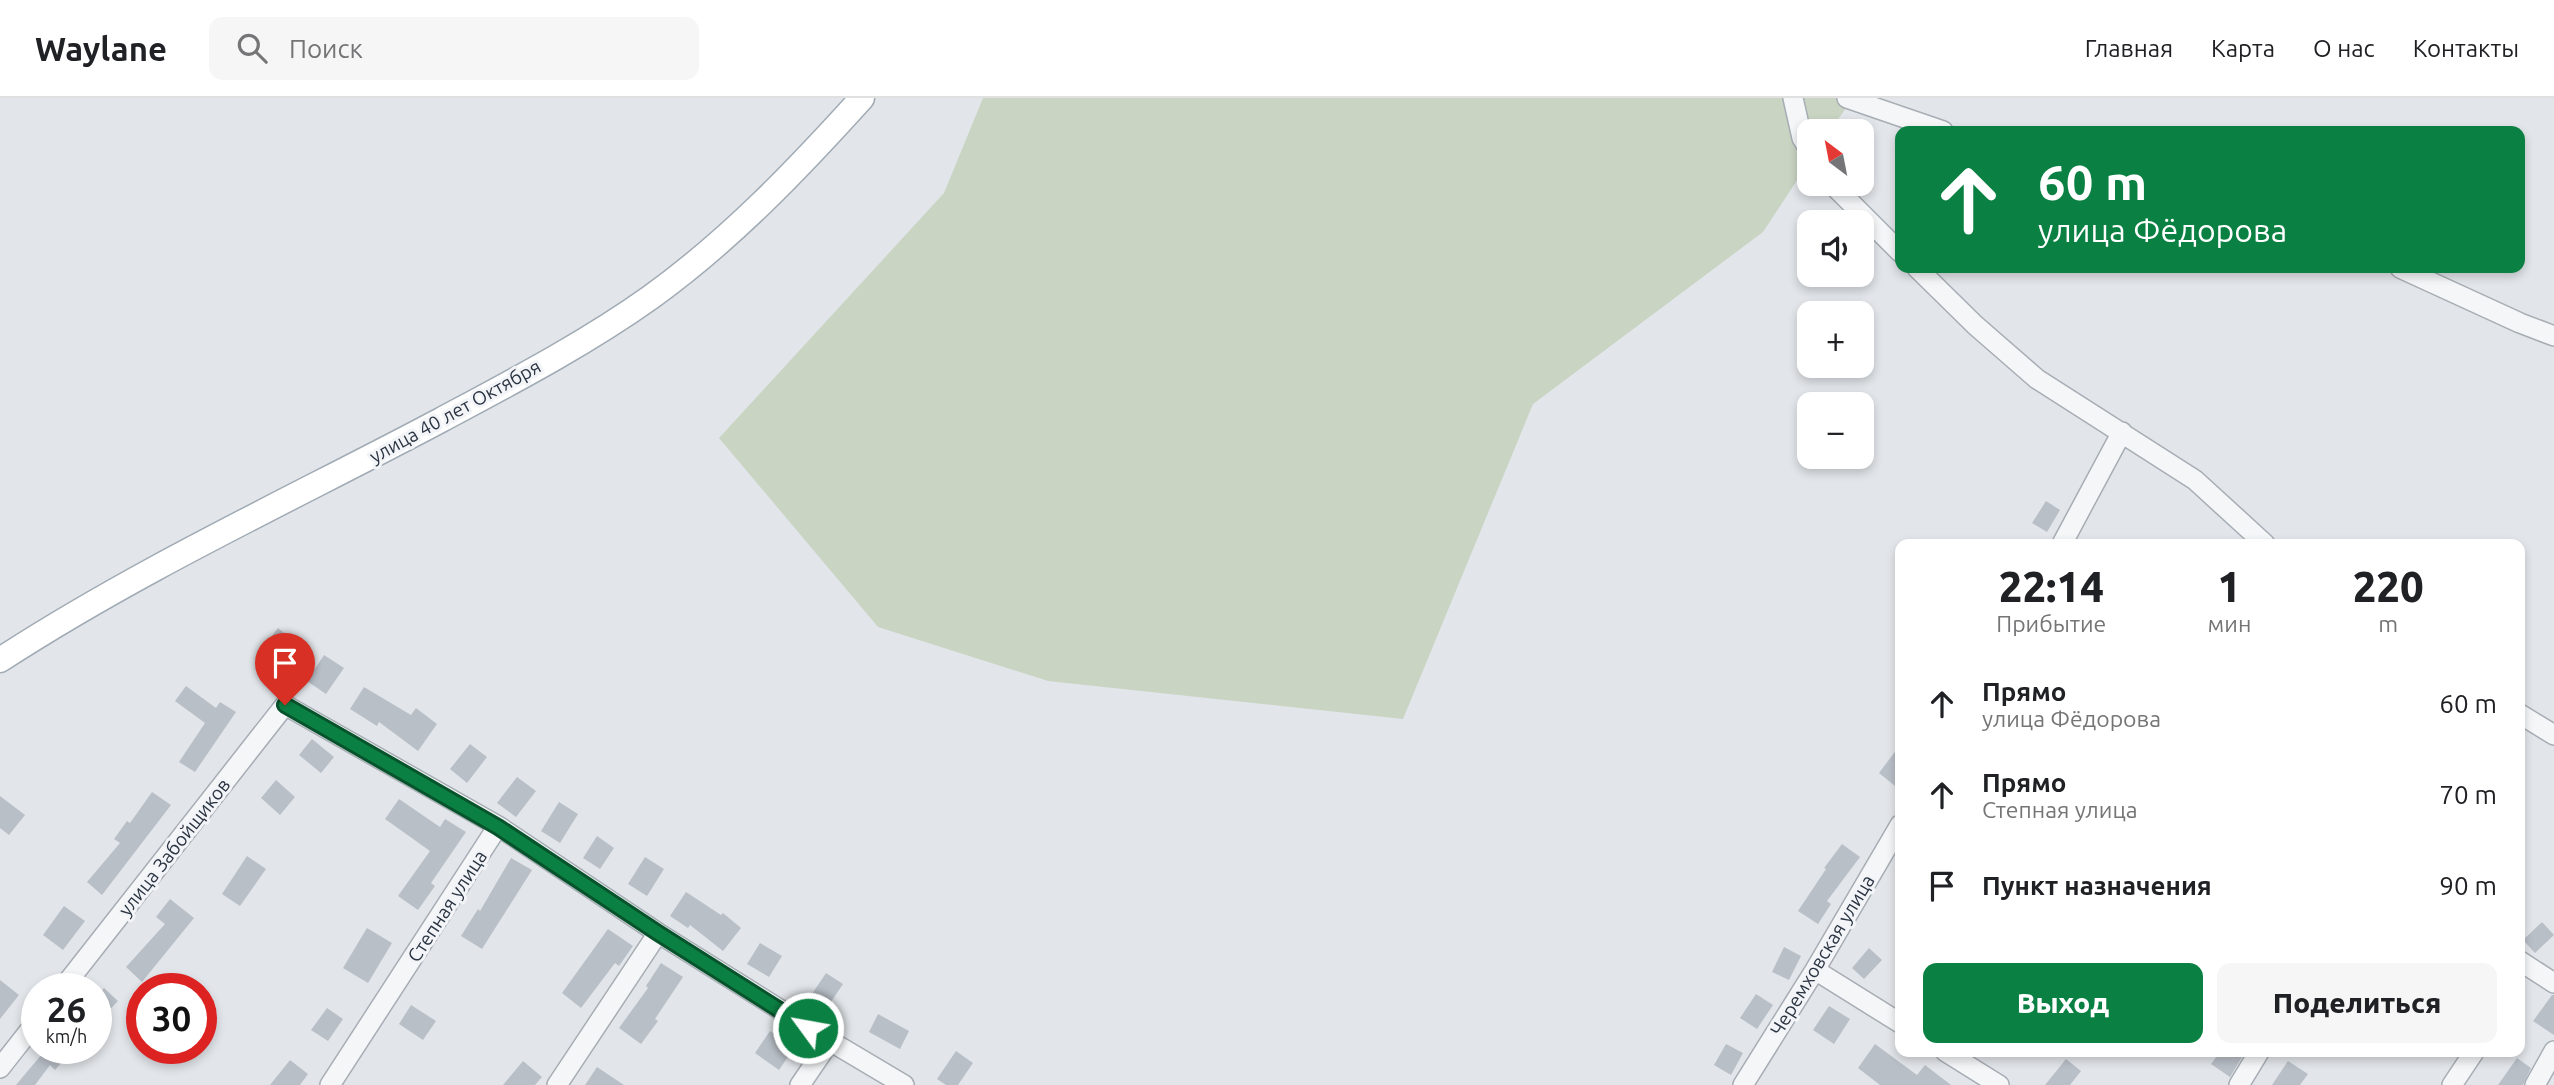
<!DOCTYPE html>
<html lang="ru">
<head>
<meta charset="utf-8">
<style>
  body { margin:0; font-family:Ubuntu,sans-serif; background:#f6f6f6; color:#202124; height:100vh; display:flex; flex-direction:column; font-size:26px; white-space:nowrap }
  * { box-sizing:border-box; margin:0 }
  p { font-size:23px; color:#757577 }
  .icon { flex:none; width:38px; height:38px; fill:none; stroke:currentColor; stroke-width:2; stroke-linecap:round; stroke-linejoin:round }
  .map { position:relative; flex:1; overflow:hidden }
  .panel { position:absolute; left:1895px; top:441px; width:630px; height:518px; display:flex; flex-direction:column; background:#fff; border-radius:14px; box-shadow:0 4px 10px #0003 }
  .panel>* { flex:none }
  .guide { position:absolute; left:1895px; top:28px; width:630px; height:147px; border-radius:14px; box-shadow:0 4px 10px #0003; background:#0b8043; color:#fff; overflow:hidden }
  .needle { width:46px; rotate:328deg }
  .fabs { position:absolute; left:1797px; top:21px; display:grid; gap:14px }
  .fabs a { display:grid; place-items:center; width:77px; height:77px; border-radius:14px; background:#fff; box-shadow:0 4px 10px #0003; font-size:35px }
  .speed { position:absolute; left:21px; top:875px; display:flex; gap:14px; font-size:35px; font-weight:700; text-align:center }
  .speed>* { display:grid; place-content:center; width:91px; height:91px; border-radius:50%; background:#fff; box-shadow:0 4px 10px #0003; line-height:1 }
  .speed small { font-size:18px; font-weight:400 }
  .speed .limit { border:10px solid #d22; background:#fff; color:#111 }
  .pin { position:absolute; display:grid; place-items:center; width:60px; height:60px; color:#fff; margin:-72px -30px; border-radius:50% 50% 50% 0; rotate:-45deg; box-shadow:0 0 7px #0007 }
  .pin .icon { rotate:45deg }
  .me { position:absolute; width:77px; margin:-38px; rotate:302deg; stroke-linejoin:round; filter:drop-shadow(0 0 5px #0008) }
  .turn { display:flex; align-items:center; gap:24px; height:147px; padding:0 28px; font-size:32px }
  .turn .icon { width:91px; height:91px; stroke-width:2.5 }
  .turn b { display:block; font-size:49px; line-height:60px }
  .eta { display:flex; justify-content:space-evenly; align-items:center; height:119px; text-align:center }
  .eta b { font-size:42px; font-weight:800; line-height:49px }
  .primary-button { display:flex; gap:14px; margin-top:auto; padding:14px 28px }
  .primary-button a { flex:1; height:80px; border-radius:14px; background:#0b8043; color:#fff; font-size:28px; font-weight:800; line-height:80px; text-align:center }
  .primary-button a+a { background:#f6f6f6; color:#202124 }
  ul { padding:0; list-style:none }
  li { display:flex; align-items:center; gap:21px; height:91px; padding:0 28px }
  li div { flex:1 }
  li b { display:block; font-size:26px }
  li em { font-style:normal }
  header { display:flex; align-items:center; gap:42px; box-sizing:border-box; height:98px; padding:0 35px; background:#fff; border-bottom:2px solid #e0e0e0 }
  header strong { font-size:33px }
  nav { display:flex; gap:38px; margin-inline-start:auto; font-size:24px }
  .search { width:490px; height:63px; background:#f6f6f6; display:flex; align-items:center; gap:18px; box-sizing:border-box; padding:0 24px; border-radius:14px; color:#757577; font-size:26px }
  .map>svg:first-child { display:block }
</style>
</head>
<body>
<header>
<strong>Waylane</strong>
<div class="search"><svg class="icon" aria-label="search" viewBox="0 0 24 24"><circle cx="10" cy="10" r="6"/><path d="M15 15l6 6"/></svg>Поиск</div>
<nav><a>Главная</a><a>Карта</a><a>О нас</a><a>Контакты</a></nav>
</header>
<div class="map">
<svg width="2554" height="987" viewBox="0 0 2554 987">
  <rect width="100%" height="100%" fill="#e2e6ea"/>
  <path fill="#c9d4c3" d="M983,0H1853L1830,33H1810L1809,64L1763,134L1533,306L1403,621L1048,583L878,529L719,340L944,95Z"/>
  <path fill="#b9bfc7" d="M2046,403L2060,412L2047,434L2032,425Z
    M278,530L294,543L277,565L261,552Z
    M324,557L344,570L326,596L307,583Z
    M186,588L216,610L220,604L236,614L195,674L179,664L205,625L175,603Z
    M364,589L411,617L416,610L437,626L418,653L379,624L377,628L350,611Z
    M312,641L334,659L321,675L299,657Z
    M470,646L487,659L467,685L450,671Z
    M1900,647V692L1879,675Z
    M517,679L536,693L516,719L497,705Z
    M276,682L295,699L280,717L261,700Z
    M152,694L171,707L102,797L87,784L120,745L114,741L127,723L130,725Z
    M0,698L25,717L9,737L0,730Z
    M399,701L440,729L445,721L466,734L431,785L435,788L418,812L398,798L430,753L385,721Z
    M559,704L578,716L560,745L541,733Z
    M597,738L614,750L600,771L583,760Z
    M1842,746L1860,759L1827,803L1831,806L1818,826L1798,813L1826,771L1824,770Z
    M247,758L266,771L240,808L222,796Z
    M645,759L664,771L647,798L628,786Z
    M511,760L532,772L482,851L461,838L478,811L480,813Z
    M686,794L721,817L723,815L741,830L723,853L690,827L688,830L670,818Z
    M170,801L194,820L142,884L126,869L165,826L156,819Z
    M64,808L85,823L63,852L43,837Z
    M2542,824L2554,837L2535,855L2523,842Z
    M367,830L392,845L368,885L343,870Z
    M608,831L633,848L619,868L615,865L581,910L562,895Z
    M760,845L782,858L769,879L747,866Z
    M1784,849L1801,858L1789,882L1772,874Z
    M1869,850L1882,862L1864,881L1852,870Z
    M661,865L683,879L655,921L658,923L641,946L619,930L648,890L646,888Z
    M826,875L843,886L825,913L808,902Z
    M0,882L19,897L0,921Z
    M104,890L118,903L96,926V898Z
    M1756,896L1773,907L1757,931L1740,920Z
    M2552,897H2554V937L2533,923Z
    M411,907L436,923L423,942L399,926Z
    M1829,908L1850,921L1834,946L1813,932Z
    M327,910L343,921L328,943L311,932Z
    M878,916L909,933L900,951L869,934Z
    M770,933L794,950L779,972L755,955Z
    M1726,946L1743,955L1731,977L1714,967Z
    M1875,946L1917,977L1925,967L1951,987H1880L1858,970Z
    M47,950H74L55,972L50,967L35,987H16Z
    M956,953L973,965L958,987H946L937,981Z
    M2220,954H2245L2230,979L2211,966Z
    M2517,960L2531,970L2523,987H2498Z
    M2066,961L2081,973L2070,987H2045Z
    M290,962L308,976L300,987H270Z
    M523,963L542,979L535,987H503Z
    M2288,963L2308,976L2300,987H2272Z
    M597,969L624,987H585Z"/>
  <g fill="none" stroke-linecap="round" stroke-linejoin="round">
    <g stroke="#a7adb4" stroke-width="22">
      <path id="minor" d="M1793,0L1802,40L1810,53
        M1847,0L1943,33
        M1832,86L1900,154
        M1917,170L1975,227L2037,281L2195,382L2265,446
        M2400,170L2520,225L2554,238
        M2062,446L2122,334
        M2520,616L2554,637
        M498,728L658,835L557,987
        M658,835L830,943L800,987
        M2520,863L2554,885
        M1815,872L1900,925
        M62,891L285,607L498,728L330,987
        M830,943L904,987
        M1946,954L1999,987
        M0,970L37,923
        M1743,987L1815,872L1900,727
        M2239,987L2259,954
        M2452,987L2474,954
        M2535,987L2554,953"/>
    </g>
    <g stroke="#a1abb5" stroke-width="27">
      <path id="major" d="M0,562C140,471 294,400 441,322C512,284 585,246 651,199C730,142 797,72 862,0"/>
    </g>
    <use href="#minor" stroke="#f5f6f8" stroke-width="19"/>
    <use href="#major" stroke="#fff" stroke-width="24"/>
  </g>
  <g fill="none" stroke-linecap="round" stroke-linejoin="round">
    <g stroke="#07532c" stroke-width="18">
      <path id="route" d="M285,607L498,729L658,835L808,930"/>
    </g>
    <use href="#route" stroke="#0b8043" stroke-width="12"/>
  </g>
  <g text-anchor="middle" stroke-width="6" stroke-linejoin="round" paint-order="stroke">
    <g font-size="19" fill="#2a3442" stroke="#f2f4f7">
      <text transform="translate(455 313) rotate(-29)" y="7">улица 40 лет Октября</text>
      <text transform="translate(174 749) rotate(-52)" y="7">улица Забойщиков</text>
      <text transform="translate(447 808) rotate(-57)" y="7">Степная улица</text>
      <text transform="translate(1822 857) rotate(-59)" y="7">Черемховская улица</text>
    </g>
  </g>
</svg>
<div class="fabs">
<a><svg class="needle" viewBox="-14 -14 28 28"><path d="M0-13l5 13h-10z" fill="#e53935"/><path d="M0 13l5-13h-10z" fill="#757577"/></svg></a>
<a><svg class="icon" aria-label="sound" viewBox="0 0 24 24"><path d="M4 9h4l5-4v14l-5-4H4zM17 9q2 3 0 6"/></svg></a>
<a>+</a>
<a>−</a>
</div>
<div class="speed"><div>26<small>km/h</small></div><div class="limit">30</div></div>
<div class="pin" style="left:285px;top:607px;background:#d93025"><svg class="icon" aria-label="arrive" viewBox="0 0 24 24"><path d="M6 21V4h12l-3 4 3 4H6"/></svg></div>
<svg class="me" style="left:808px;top:930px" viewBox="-20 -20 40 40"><circle r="17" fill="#0b8043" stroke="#fff" stroke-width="3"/><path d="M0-11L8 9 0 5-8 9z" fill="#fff"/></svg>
<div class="guide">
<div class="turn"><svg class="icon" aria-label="ahead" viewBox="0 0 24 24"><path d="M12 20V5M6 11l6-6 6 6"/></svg><div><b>60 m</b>улица Фёдорова</div></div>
</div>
<section class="panel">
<div class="eta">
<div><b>22:14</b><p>Прибытие</p></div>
<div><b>1</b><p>мин</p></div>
<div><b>220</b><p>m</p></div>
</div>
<ul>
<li><svg class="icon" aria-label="ahead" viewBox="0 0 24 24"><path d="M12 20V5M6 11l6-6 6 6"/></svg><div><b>Прямо</b><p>улица Фёдорова</p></div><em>60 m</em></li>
<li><svg class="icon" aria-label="ahead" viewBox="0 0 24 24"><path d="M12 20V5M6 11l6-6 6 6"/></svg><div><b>Прямо</b><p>Степная улица</p></div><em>70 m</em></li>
<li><svg class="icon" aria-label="arrive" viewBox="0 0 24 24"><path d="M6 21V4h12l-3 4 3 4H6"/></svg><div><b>Пункт назначения</b></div><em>90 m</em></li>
</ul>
<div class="primary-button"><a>Выход</a><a>Поделиться</a></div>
</section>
</div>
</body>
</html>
